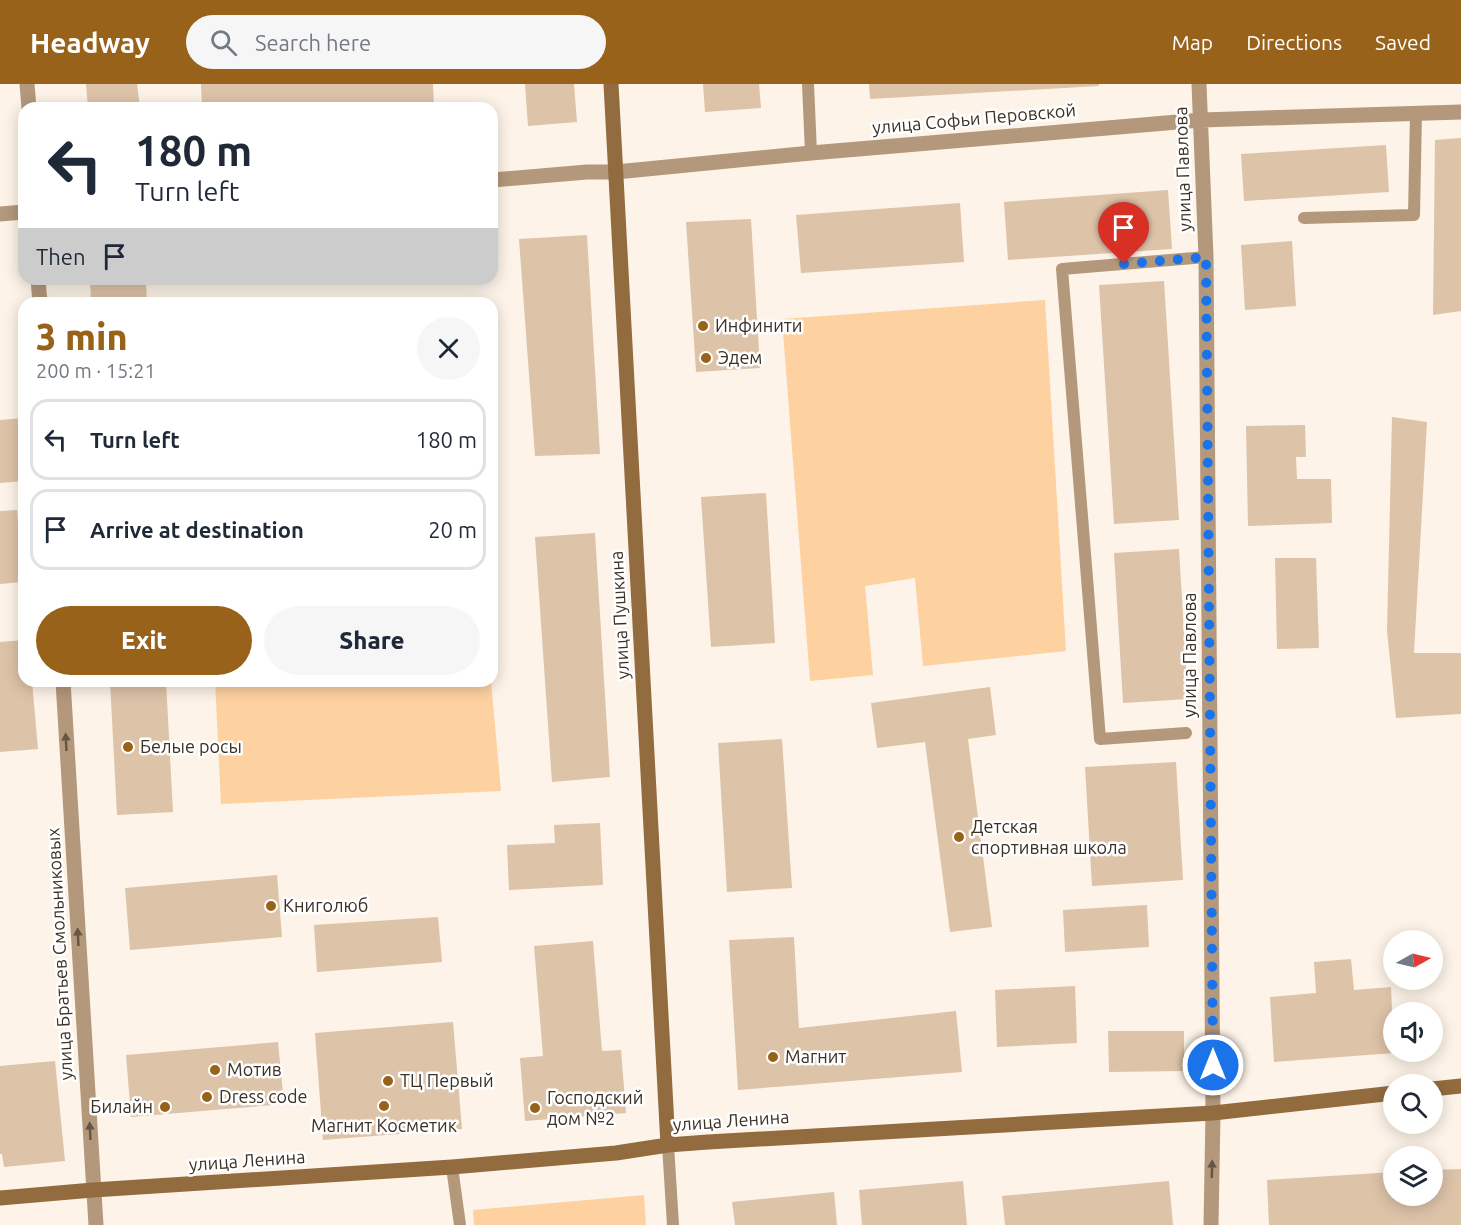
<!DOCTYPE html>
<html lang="en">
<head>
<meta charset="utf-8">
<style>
  body { margin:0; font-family:Ubuntu,sans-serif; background:#f6f6f7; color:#1f2937; height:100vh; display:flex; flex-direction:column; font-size:22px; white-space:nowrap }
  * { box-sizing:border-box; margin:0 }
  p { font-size:20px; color:#747a83 }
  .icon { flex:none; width:33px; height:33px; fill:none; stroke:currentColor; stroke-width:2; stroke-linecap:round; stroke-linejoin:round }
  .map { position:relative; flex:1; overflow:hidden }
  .drawer { position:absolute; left:18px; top:213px; width:480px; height:390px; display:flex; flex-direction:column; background:#fff; border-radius:18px; box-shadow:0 3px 15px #0003 }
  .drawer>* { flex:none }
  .top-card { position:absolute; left:18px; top:18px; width:480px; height:183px; border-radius:18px; box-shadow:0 3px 15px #0003; background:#fff; color:#1f2937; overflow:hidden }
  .needle { width:39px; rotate:82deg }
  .fabs { position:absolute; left:1383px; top:846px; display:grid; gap:12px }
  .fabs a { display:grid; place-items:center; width:60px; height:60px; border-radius:50%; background:#fff; box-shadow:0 3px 15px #0003; font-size:30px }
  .pin { position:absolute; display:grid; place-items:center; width:51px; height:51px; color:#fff; margin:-62px -26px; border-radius:50% 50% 50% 0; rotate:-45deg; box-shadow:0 0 6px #0007 }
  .pin .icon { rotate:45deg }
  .me { position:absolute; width:66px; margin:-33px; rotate:0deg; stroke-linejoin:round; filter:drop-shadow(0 0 4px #0008) }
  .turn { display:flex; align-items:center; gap:21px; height:126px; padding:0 18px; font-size:27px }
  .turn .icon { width:78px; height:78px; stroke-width:2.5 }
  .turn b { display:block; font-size:42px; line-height:51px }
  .then { display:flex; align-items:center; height:57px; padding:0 18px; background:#0003; gap:12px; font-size:22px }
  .round { display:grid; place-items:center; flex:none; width:63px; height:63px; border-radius:32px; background:#f6f6f7 }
  .summary { display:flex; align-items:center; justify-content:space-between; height:102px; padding:0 18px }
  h1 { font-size:36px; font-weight:800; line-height:45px; color:#98621a }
  .primary-button { display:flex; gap:12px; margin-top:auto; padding:12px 18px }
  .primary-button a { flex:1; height:69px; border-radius:36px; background:#98621a; color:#fff; font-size:24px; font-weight:800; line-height:69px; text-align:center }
  .primary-button a+a { background:#f6f6f7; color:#1f2937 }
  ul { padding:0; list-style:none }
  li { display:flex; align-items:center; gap:18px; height:81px; margin:0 12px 9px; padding:0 6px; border:3px solid #e0e1e3; border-radius:18px }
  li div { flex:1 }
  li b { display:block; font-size:22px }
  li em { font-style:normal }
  header { display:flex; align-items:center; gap:36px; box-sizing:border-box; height:84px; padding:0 30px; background:#98621a; color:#fff }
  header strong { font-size:28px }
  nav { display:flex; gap:33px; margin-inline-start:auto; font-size:21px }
  .search { width:420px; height:54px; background:#f6f6f7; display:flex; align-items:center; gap:15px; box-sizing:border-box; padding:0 21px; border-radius:33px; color:#747a83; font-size:22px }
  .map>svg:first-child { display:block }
</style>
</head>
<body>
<header>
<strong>Headway</strong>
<div class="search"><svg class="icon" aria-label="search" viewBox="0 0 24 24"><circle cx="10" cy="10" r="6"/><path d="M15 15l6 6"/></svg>Search here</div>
<nav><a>Map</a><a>Directions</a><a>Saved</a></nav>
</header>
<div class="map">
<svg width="1461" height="1141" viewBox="0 0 1461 1141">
  <rect width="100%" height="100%" fill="#fdf3e8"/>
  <path fill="#fed1a1" d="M1045,216L1066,567L923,582L915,494L865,502L873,591L810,597L782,235Z
    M215,597H491L501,707L221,720Z
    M644,1111L646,1141H474L473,1126Z"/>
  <path fill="#ddc3a8" d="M86,0H137L140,24H88Z
    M201,0H433L434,24H202Z
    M525,0H574L577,38L528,42Z
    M703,0H759L761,24L705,28Z
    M869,0H1099V2L870,15Z
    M1461,54V227L1433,231L1435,56Z
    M1386,61L1389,108L1244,117L1241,70Z
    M1168,106L1172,165L1008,176L1004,118Z
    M960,119L964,178L801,189L796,131Z
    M751,135L760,284L696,288L686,138Z
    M587,151L600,370L535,372L519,155Z
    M1292,157L1296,222L1245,226L1241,161Z
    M90,195H146L147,219H91Z
    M1164,197L1179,436L1114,440L1099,201Z
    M1392,333L1427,338L1414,569H1461V630L1396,634L1387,547Z
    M23,334L24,397L0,399V336Z
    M1305,341L1306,373H1296L1297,395H1331L1332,439L1248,442L1246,342Z
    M766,409L775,559L711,563L701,413Z
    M17,426L23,498L0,500V427Z
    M595,449L610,693L552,698L535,453Z
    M1179,465L1188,615L1123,619L1114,469Z
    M1275,474H1316L1319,564L1277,565Z
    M24,556V597H32L38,665L0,668V558Z
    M110,597H166L173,728L117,731Z
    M990,603L996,651L968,655L992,843L950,848L925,658L877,664L871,619Z
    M782,655L792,804L727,808L718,659Z
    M1176,678L1183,796L1092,802L1085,683Z
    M600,739L603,801L509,806L507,761L555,759L554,741Z
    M277,791L282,853L130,866L125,804Z
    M1147,821L1149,863L1065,868L1063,826Z
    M438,833L442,878L317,888L314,841Z
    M794,853L799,944L956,927L962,988L738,1006L729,856Z
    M593,857L602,967L621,966L626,1029L525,1037L520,974L543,972L534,862Z
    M1351,875L1354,906L1391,903L1394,969L1274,978L1270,913L1316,909L1314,878Z
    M1075,902L1077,959L997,963L995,906Z
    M453,938L462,1045L323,1056L315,949Z
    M1108,947H1184V987L1109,988Z
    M278,958L284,1020L131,1033L126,971Z
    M55,977L65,1077L4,1083L2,1070H0V982Z
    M1461,1085V1141H1269L1267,1096L1394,1088V1112H1432V1086Z
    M963,1097L967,1141H862L859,1106Z
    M1169,1097L1173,1141H1005L1002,1112Z
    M834,1108L837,1141H735L732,1118Z"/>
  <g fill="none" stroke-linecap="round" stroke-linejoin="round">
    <path stroke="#b3987b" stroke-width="12" d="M808,0L811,69
      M1304,134L1414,131L1416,29
      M1186,649L1100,655L1062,185L1206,173
      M668,1061L673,1141
      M452,1083L460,1141"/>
    <path stroke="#b3987b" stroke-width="15" d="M27,0L29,24
      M1199,0L1206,173L1213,1029L1211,1141
      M492,96L587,88H616L811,69L1201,36L1461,28
      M0,130L24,128
      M38,195L40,219
      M63,597L96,1141"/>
    <path stroke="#926b3f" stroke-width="15" d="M611,0L668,1061
      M1432,1005L1461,1002
      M0,1114L93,1106L452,1083L616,1069L668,1061L708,1058L1213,1029L1394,1009"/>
  </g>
  <defs><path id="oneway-solid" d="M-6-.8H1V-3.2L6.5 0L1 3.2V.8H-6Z" transform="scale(1.5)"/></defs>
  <g fill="#655544">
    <use href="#oneway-solid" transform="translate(66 658) rotate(-93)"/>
    <use href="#oneway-solid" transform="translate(78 853) rotate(-93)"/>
    <use href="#oneway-solid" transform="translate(90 1047) rotate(-93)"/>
    <use href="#oneway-solid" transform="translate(1212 1085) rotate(-89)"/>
  </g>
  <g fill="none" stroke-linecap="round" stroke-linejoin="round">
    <path stroke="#1a73e8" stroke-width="10" stroke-dasharray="0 18" d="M1124,180L1206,173L1213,981"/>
  </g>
  <g fill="#98621a" stroke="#fff" stroke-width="2">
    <circle cx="703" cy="242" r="6"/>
    <circle cx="706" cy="274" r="6"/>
    <circle cx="128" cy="663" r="6"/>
    <circle cx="959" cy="753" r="6"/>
    <circle cx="271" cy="822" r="6"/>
    <circle cx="773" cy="973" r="6"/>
    <circle cx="215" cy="986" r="6"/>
    <circle cx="388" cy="997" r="6"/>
    <circle cx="207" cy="1013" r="6"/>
    <circle cx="384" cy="1022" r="6"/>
    <circle cx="165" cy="1023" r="6"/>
    <circle cx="535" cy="1024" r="6"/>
  </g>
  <g text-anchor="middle" stroke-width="5" stroke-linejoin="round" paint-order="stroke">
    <g font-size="18" fill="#3b3126" stroke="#fff">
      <text transform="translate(974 35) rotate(-5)" y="6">улица Софьи Перовской</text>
      <text transform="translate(1183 85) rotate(-92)" y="6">улица Павлова</text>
      <text transform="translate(620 531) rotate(-93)" y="6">улица Пушкина</text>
      <text transform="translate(1190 571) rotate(-90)" y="6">улица Павлова</text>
      <text transform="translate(60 870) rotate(-93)" y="6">улица Братьев Смольниковых</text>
      <text transform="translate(731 1037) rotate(-4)" y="6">улица Ленина</text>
      <text transform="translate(247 1077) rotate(-4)" y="6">улица Ленина</text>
    </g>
    <g font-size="18" fill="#3b3126" stroke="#fff" text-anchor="start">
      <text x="715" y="248">Инфинити</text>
      <text x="718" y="280">Эдем</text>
      <text x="140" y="669">Белые росы</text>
      <text x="971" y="749">Детская<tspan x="971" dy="21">спортивная школа</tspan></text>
      <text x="283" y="828">Книголюб</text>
      <text x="785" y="979">Магнит</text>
      <text x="227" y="992">Мотив</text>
      <text x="400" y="1003">ТЦ Первый</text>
      <text x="219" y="1019">Dress code</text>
      <text x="547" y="1020">Господский<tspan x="547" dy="21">дом №2</tspan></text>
      <text x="153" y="1029" text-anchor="end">Билайн</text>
      <text x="384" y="1048" text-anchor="middle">Магнит Косметик</text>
    </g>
  </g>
</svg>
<div class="fabs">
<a><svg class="needle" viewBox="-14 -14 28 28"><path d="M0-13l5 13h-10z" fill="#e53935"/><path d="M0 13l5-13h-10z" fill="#747a83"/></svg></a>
<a><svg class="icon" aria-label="sound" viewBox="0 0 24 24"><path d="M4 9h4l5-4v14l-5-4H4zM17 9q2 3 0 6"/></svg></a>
<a><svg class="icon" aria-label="search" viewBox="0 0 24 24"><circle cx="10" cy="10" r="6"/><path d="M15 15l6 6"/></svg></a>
<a><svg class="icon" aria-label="layers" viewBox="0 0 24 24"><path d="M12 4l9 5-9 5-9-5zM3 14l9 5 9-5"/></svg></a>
</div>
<div class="pin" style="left:1124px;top:180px;background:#d93025"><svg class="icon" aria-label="arrive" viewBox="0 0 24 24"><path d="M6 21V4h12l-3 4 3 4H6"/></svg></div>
<svg class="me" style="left:1213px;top:981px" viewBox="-20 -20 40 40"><circle r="17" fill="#1a73e8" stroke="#fff" stroke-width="3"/><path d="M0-11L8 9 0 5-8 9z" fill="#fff"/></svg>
<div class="top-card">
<div class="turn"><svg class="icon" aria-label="left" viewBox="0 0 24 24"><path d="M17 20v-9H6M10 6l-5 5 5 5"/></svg><div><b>180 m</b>Turn left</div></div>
<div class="then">Then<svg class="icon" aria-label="arrive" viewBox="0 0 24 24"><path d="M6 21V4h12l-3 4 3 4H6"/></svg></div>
</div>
<section class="drawer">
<div class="summary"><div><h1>3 min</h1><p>200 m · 15:21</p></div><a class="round"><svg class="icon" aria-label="close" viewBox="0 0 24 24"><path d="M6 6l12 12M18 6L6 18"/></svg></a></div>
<ul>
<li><svg class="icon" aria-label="left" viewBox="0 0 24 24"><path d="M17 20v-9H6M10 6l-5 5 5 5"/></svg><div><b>Turn left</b></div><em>180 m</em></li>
<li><svg class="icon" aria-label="arrive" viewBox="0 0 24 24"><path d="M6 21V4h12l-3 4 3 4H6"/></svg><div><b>Arrive at destination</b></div><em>20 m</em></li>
</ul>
<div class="primary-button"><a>Exit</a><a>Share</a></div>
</section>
</div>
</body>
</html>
